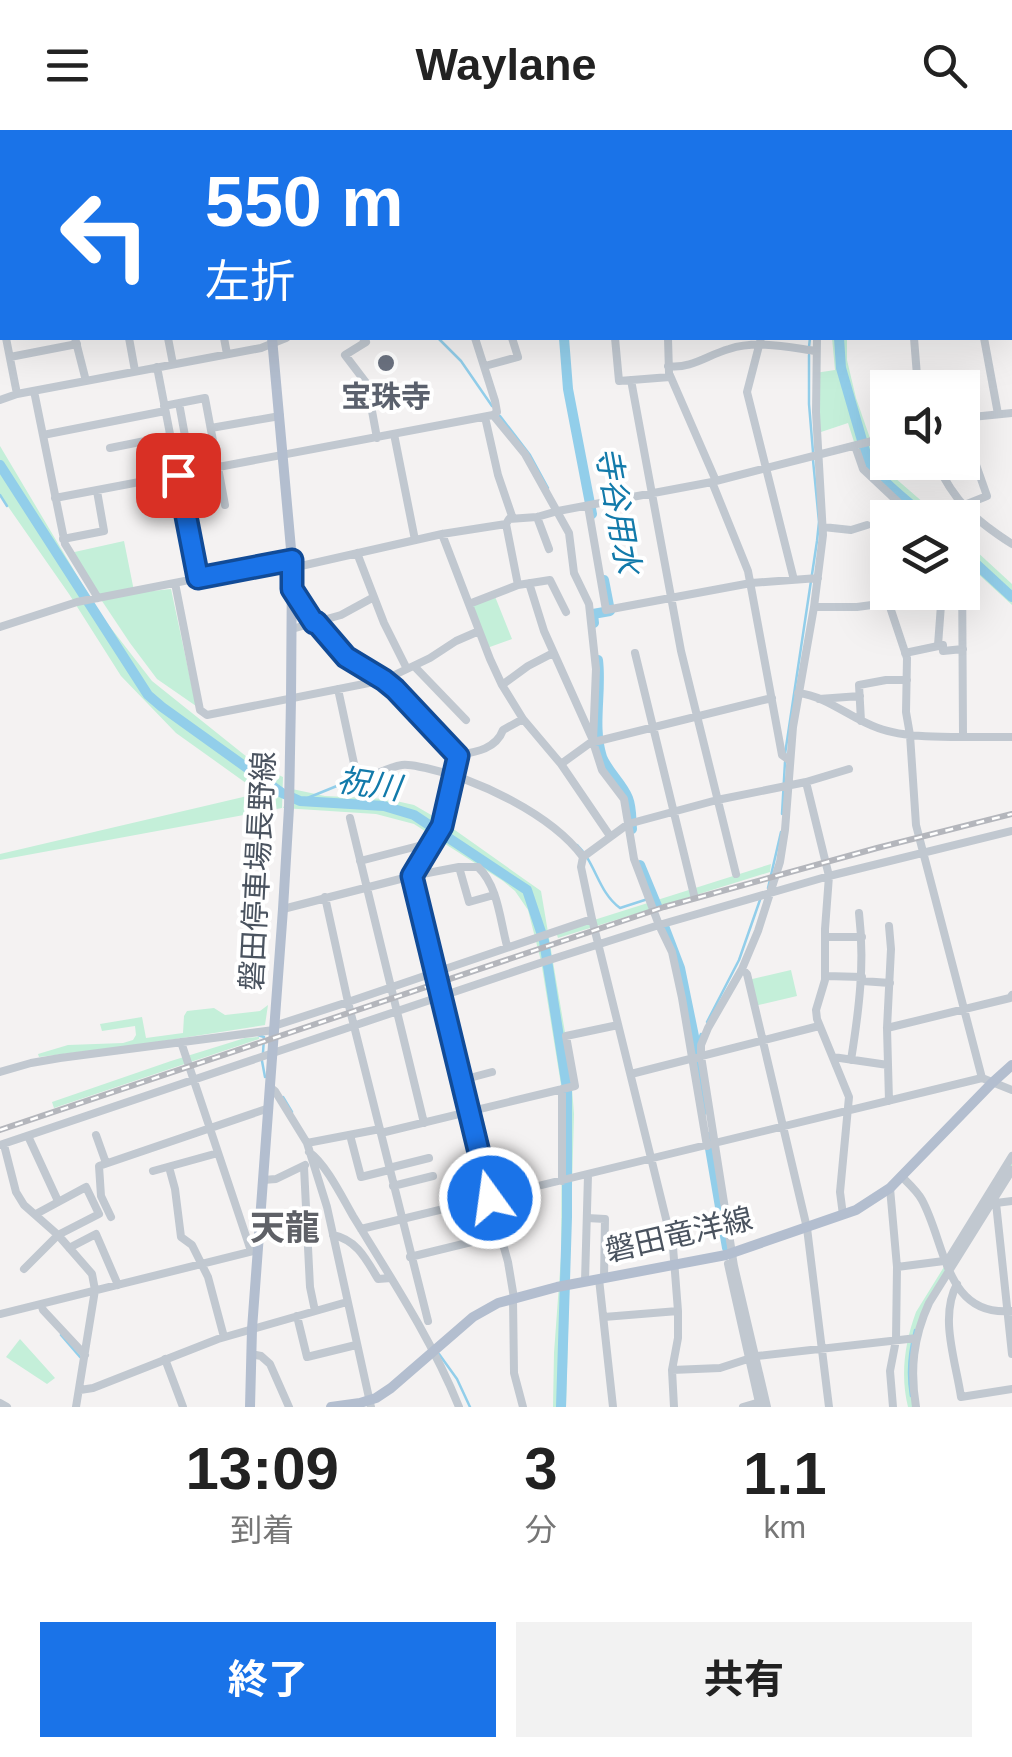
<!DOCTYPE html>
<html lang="ja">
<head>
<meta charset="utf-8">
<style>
  body { margin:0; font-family:Arial,"Noto Sans JP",sans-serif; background:#f2f2f2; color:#222; height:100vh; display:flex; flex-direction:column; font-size:38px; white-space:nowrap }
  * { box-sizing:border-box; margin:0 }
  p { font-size:32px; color:#767676 }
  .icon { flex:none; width:55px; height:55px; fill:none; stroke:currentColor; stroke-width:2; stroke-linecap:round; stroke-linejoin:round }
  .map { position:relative; height:1277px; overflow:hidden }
  .side { display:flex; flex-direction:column; background:#fff; flex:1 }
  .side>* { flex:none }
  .hud { position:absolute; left:0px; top:0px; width:1012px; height:210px; box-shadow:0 10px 40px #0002; background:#1a73e8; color:#fff; overflow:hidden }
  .buttons { position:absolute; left:870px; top:240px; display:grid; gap:20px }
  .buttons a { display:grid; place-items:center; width:110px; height:110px; border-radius:0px; background:#fff; box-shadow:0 10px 40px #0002; font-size:50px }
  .pin { position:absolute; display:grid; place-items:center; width:85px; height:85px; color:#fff; margin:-42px; border-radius:20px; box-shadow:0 5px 15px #0006 }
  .me { position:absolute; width:110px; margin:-55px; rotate:346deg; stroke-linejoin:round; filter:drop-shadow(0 0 8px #0008) }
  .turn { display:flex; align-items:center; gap:35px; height:210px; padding:0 40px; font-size:45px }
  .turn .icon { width:130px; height:130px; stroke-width:2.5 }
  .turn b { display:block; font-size:70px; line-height:85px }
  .eta { display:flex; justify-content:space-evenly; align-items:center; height:170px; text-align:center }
  .eta b { font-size:60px; font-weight:700; line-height:70px }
  .action { display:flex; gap:20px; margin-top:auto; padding:20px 40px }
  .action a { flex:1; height:115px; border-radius:0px; background:#1a73e8; color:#fff; font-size:40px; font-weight:700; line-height:115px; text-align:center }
  .action a+a { background:#f2f2f2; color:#222 }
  header { display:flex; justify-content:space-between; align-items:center; height:130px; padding:0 40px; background:#fff; font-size:45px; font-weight:700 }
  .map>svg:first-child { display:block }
</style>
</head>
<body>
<header><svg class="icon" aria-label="menu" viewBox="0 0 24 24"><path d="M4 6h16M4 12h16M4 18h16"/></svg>Waylane<svg class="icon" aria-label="search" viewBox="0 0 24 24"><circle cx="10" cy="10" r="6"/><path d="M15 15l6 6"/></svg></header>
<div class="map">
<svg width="1012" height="1277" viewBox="0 0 1012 1277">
  <rect width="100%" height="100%" fill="#f4f2f2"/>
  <path fill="#c4efd9" d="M832,208H847V230L856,268L879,334L940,387H915L862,337L848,293L818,303L815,243L835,240Z
    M0,316L100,484L152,551L257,635L283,647L282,678L0,730V724L260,663L176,603L121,546L69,464L0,365Z
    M962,408L1012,454V475L963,430Z
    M124,411L134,461L123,464L171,459L196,576L157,549L130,513L70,423Z
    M494,464L512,509L487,518L469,474Z
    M292,659L325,666L387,669L414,675L445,693L541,761L570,932L574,984L566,1277H553L554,1223L561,1127L562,961L541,831L528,780L515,761L503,751L414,694L376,684L283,678Z
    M771,734L770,742L558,808L556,802Z
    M791,840L797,866L754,876L748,850Z
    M268,875L265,895L137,915L39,927L38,924L68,915L123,913L133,910L136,905L135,896L102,901L100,894L142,887L146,908L183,903L184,886L187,881L214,878L225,885L260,881Z
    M259,907V909L54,978L52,972L171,931L245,908Z
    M1012,1027V1040L929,1173L914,1218L917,1277H908C900,1245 905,1212 916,1182Z
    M20,1209L55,1248L47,1254L6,1227Z"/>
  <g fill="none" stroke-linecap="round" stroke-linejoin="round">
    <path stroke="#92ceea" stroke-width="2.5" d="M823,2L824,0
      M438,208L461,231L492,276
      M809,217L810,208
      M809,225V274L813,322
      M500,286L530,325L548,358
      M0,365L7,376
      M785,624L817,411L819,392L813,330
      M300,671L354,649
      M782,684L785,632
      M577,715C596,733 598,762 620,778L654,767
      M768,758L781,702
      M707,892L739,830L761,767
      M258,905L264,907L263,923
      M696,916L701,904
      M262,931L265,947
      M283,967L292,982
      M61,1205L80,1227
      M439,1224L457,1249L470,1277
      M911,1266C907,1243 909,1222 915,1200"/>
    <path stroke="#92ceea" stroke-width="10" d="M563,2V0
      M902,2L904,0
      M564,208L568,259L592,384
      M839,208L841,238L868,331C883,354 906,369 926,388
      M0,335L148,565L162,577L282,663L300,671L384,676L414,685L527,760L544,811L567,958V1087L561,1277
      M962,421L1012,467
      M594,493L593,484L610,481L604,450
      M598,530C602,562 592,596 602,627C608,642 622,653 628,668C632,678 631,689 632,699
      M640,735L657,776
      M664,796L680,838L696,916L704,980
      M708,1007L727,1118"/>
    <path stroke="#c1c8d0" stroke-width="8" d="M93,0V2
      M125,0L126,2
      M158,0L159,2
      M283,0L286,2
      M320,0L321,2
      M427,0V2
      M473,0L474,2
      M536,0V2
      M605,0V2
      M775,0V2
      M24,2L37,0
      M493,2L505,0
      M668,2V0
      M831,2V0
      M953,2L954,0
      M0,7L2,6
      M0,26L2,25
      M0,55L2,54
      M0,74L2,73
      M1010,77H1012
      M1010,84H1012
      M0,104H2
      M1010,115H1012
      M1010,137H1012
      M1012,164V174
      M0,176L2,189
      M6,208L17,264
      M75,208L86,251
      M129,208L135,241
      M168,208L173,234
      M224,208L227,224
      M363,208L366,212L345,225L367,254L377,308
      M615,208L619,251L670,247
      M668,208L669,243L716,351
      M761,208L747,262L794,450
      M914,208L918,258
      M984,208L998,284
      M10,227L77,214
      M485,236L518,227L512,208
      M668,236C692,239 707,225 729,219C757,210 787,217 816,221
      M157,237L198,448
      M631,250L681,521L736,744
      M34,261L65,414L98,468
      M0,270L17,264L261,218L286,208
      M179,273L189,328L215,323
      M164,276L205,268L225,375
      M493,285L525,324L569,403L574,443L589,474L596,539L593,612L602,640L624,669L634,729L659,795L672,822L682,868L707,1016
      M485,287L498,345L512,386L509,389
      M962,288L1012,283
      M211,298L280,286
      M394,304L415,410
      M43,305L165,281
      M855,316L863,339L915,388
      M110,318L170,306
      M936,332C955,373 975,390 1012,414
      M941,342L974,329L987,366L962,376
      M712,352L748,441L782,625L789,630
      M55,368L493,285L497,282L495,271L475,208
      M588,376L606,480L751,453L818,448
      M537,387L549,419
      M506,394L518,455
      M823,397L851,400L867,395
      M442,404L490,529L502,555L523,589L561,634L610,706
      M63,409L104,401L97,361
      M357,423L384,493L407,539
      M962,430L963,605
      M292,438L442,404L506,394L509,389L537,387L558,381L712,352L888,307
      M175,453L200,580L207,585L384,550L430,528L456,511L479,501
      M529,453L544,501L592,608
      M292,459L314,493
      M469,474L518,455L550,450L566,482
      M889,474L907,528L906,582L910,605L916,695L982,948L1012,960
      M814,477H857L879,474L964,476
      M316,492L341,485L374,467
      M0,497L77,472L292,430
      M292,499L316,492L346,527L382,549
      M938,515L941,475
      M635,523L694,765
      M905,523L943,515V521L963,519
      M414,536L466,590
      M384,550L458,625C476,622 496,619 503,600L523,589
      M502,555L528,536L553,523
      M338,559L358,652C372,646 388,637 402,635C410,634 419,637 426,638C477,649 551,684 583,727L581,737L592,789L673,1117L678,1181V1208L672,1240L674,1277
      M798,563C827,566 851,589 878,598C912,611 974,606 1012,607
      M819,569L860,566
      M861,591L859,555L886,550H907
      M458,625L442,696L412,746L490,1068L508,1132L514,1168
      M561,634L590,613L772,568
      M806,652L829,746L825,799V850L816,880L817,889L849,967L840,1062L843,1085
      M350,688L424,993
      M583,727L628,694L717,670L806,652L849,639
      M360,731L430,713
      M459,737L469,772L494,765
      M325,767L348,872L592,789
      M283,779L412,746L459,737H478C498,756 500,790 507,816
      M825,807H862
      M742,839L747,844L807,1098L829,1277
      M826,846L862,847
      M862,851L890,853
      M274,896L348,872L428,1191
      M887,898L1010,868L1012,865
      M181,912L251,1121
      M833,927L888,935
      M851,930C859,880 865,833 859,783
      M0,942L31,933L60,928L274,900
      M631,944L819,896
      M462,950L492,942
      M270,957L275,961L307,1013L327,1077L371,1277
      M562,959V1051
      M889,971L887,898L891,819L889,796
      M381,1003L575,956L566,906L618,895
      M96,1005L106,1033
      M350,1005L361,1047L389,1040
      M28,1006L58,1071
      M307,1013L380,999
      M0,1015L540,833L659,795L829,746L1012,701
      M4,1015L16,1062L24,1075L58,1105L92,1144L95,1160L76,1277
      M309,1022C326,1034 342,1067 353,1086C391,1148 432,1210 459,1277
      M169,1037L175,1059L181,1107L192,1115L208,1147L224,1207
      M304,1037L310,1157L315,1181
      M389,1038L429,1028
      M153,1041L218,1023
      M901,1046C909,1054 917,1061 922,1070C946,1114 945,1187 1012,1181
      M263,1050L276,1049L305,1035
      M393,1056L433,1046
      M890,1058L897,1137L896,1210L890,1241L893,1277
      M993,1071L996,1073L1012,1071
      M996,1073L1012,1224
      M111,1087L101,1066L99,1036L269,978
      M587,1088L605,1089L604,1148
      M361,1099L982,948
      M333,1105C357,1110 366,1129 378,1149L391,1148
      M69,1118L96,1104L118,1155
      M410,1127L500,1105
      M946,1133L1012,1026
      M728,1134L760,1277
      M897,1137L944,1131
      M24,1139L58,1105L99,1084L86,1057L36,1084
      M599,1149L613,1277
      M585,1151L588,1045
      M957,1154C939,1187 956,1232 961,1267L1012,1259
      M513,1169L514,1243L523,1277
      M41,1174L43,1180L85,1225
      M0,1184L258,1120
      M297,1186L307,1227L356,1215
      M604,1187L678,1181
      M251,1224L261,1226L270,1234L289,1277
      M165,1229L183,1277
      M672,1240L720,1238L757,1226L917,1208
      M80,1260L93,1258L218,1209L347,1172
      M0,1273L7,1277
      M743,1277L760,1272
      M767,1277L734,1136L701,926V915L708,898L742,839L758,801L780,732L785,700L793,597L814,477L823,405L816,282L817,208
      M916,1277C910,1240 913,1208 929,1173L1012,1040"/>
    <path stroke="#b3becf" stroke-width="10" d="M251,0V2
      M250,1277L252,1199L283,779L289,678L291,569L292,430L272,208
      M331,1277L360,1273L376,1268L391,1258L473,1187L498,1173L557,1157L726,1125L856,1080L890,1058L992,953L1012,935"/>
    <g stroke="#b4b6bc" stroke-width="6">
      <path id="rail" d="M0,1000L664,777L877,718L1012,684"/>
    </g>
    <use href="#rail" stroke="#fff" stroke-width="2.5" stroke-dasharray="8" stroke-linecap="butt"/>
  </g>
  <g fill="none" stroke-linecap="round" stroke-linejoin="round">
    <g stroke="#114b97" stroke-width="25">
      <path id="route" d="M178,345L198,448L292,430V459L314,493L316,492L346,527L384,550L395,559L458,626L442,696L412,746L490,1068"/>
    </g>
    <use href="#route" stroke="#1a73e8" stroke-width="18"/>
  </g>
  <circle fill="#6b7280" stroke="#fff" stroke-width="4" cx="386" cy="233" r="10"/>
  <g text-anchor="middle" stroke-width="8" stroke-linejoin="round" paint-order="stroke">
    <g font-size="30" font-weight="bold" fill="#5b616d" stroke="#fff">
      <text x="386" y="277">宝珠寺</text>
    </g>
    <g font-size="30" fill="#4a535f" stroke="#fff">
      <text transform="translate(258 741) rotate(-87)" y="10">磐田停車場長野線</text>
      <text transform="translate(679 1105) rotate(-13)" y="10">磐田竜洋線</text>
    </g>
    <g font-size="32" font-style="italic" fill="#127aaa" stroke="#fff">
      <text transform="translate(618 380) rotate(80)" y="11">寺谷用水</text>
      <text transform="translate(369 654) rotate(8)" y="11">祝川</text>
    </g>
    <g font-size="35" font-weight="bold" fill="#5f6167" stroke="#fff">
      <text x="285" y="1110">天龍</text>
    </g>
  </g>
</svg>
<div class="buttons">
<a><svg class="icon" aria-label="sound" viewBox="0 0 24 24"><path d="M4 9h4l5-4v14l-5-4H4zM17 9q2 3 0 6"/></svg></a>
<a><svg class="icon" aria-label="layers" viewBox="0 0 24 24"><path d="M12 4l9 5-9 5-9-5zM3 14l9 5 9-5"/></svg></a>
</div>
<div class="pin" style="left:178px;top:345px;background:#d93025"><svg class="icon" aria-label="arrive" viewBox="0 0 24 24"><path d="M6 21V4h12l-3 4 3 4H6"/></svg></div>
<svg class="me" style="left:490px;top:1068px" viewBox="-20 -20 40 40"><circle r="17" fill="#1a73e8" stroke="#fff" stroke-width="3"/><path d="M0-11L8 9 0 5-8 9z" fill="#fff"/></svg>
<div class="hud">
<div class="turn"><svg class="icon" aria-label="left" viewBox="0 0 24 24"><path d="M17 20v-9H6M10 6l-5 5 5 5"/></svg><div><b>550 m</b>左折</div></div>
</div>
</div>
<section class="side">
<div class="eta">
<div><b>13:09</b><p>到着</p></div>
<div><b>3</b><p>分</p></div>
<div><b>1.1</b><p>km</p></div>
</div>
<div class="action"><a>終了</a><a>共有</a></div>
</section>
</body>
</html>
